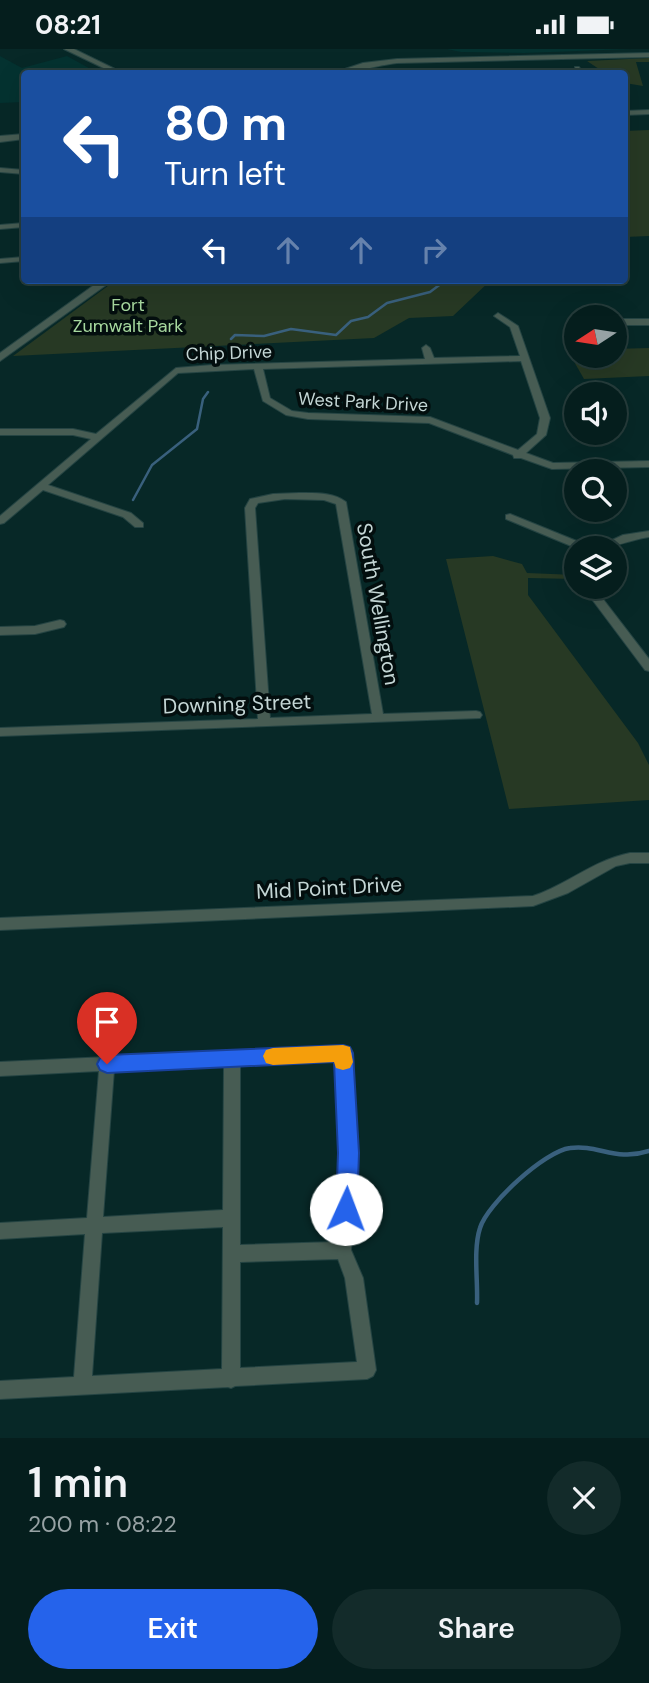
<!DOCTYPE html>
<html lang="en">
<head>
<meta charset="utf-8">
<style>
  body { margin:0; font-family:"DM Sans",sans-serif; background:#132b2a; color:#f1f3f6; height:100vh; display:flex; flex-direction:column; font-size:26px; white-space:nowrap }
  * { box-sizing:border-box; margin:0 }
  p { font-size:23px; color:#97a2a4 }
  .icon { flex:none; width:38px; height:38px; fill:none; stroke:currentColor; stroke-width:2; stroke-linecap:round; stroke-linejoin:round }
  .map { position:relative; height:1389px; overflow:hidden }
  .details { display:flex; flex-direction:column; background:#051e1d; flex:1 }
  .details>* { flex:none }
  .top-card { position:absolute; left:21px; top:21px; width:607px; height:214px; border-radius:7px; box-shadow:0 7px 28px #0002,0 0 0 2px #263c3b; background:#1a4fa0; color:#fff; overflow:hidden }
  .needle { width:46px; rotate:258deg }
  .controls { position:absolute; left:564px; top:256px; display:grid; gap:14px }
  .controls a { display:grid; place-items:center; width:63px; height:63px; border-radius:50%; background:#051e1d; box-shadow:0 7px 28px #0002,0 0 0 2px #263c3b; font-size:35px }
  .pin { position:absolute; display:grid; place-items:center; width:60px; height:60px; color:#fff; margin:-72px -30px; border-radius:50% 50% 50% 0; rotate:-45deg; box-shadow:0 0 7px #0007 }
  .pin .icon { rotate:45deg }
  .me { position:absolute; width:77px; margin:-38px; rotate:2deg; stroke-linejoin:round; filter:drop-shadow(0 0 5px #0008) }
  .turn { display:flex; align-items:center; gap:24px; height:147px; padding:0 28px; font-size:32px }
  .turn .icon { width:91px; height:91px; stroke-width:2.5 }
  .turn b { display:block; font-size:49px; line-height:60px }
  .lanes { display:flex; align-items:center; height:66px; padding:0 28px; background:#0003; justify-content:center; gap:35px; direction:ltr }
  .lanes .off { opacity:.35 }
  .round { display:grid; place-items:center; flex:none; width:74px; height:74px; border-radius:37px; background:#132b2a }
  .overview { display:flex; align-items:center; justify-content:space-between; height:119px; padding:0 28px }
  h1 { font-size:42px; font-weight:600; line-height:52px }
  .button { display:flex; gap:14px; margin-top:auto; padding:14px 28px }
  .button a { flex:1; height:80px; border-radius:42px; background:#2563eb; color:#fff; font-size:28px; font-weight:600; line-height:80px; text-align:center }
  .button a+a { background:#132b2a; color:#f1f3f6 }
  .status { display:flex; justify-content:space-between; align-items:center; height:49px; padding:0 35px; background:#051e1d; direction:ltr }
  .status svg { height:19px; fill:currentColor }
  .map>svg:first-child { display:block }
</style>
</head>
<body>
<div class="status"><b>08:21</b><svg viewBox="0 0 49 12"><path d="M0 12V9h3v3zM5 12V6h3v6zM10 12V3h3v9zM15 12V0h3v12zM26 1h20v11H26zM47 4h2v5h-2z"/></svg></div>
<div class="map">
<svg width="649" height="1389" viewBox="0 0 649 1389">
  <rect width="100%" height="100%" fill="#072827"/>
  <path fill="#043230" d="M447,0H631L524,4L461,3Z
    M0,7L22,19L67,7L98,24H24V53L0,54Z"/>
  <path fill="#273924" d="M649,9V13H636L643,37L625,34V24H605L587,12Z
    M649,81V187L625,188V82Z
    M116,231H491L453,267L409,269L374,289L13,307Z
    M649,299V327L584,330L568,302L576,301V306H614V300Z
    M493,507L522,515L527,524L576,526V530L528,529V546L638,694L649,716V751L509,760L446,510Z"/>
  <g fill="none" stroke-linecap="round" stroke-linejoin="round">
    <path stroke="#39607d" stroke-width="2.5" d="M231,290L235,286L264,287L291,280L336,286L351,272L368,268L387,254L430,243L446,231
      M133,451L152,416L197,380L203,350L208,343"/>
    <path stroke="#39607d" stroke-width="4.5" d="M477,1254C478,1231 473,1201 480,1179C487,1155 545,1102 570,1099C598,1095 616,1113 649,1102"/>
    <g stroke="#254443" stroke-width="2">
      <path id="minor" d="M575,18H579L583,24H577Z
        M649,61V65L625,66V62Z
        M0,119L24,121V125L0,123Z
        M24,174V178L0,180V176Z
        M24,208V212L0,214V210Z
        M498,264L518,277L550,369L546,386L526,404L553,414L649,412V418L552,420L521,409H514L513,406L429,374L308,370L286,366L263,352L254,320L178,324L48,436L131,464L143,474V478H135L123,468L43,441L4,474L0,475V467L91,390L73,386H0V380H73L96,385L176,319L212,316L425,310L422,299L426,296L430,299L434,309L520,307L510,278L494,267ZM521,312L540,369L537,385L518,401L430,368L308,364L292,362L270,349L263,320Z
        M616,270H649V276H616L614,275Z
        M299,444C315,444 333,443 346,453L383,665L476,662L480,663L482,666L480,669L0,687V679L258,670L245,459L250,450L273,445ZM285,450L324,451L336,455L372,665L270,669L255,459L258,454Z
        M510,465L589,497L590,499H576L506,470V466Z
        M649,482V488C630,491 614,499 595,499L623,486Z
        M582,537H593L649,610V622L645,621Z
        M60,571L64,572L66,575L64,578L35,585L0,586V578L35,577Z
        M630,804H649V814H630L616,817L568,844L533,857L0,881V869L533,847C569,835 591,812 630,804Z
        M343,997L348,999L351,1004L357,1104L351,1201L363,1229L376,1321L373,1327L367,1330L235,1337L231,1339L228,1338L0,1350V1332L74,1328L85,1185L0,1190V1174L87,1169L99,1022L0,1027V1013ZM336,1011L341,1104L335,1193L240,1196V1016ZM224,1016L223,1161L103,1168L114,1021ZM223,1178L222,1320L92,1327L102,1184ZM338,1210L345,1229L357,1313L240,1319V1213Z"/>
    </g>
    <g stroke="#254443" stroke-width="2">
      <path id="tertiary" d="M64,0H74L123,24H114Z
        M649,4V8L397,14C379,16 348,25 333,24L363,14L397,10Z
        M24,85V90L0,93V87Z
        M101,231H113L0,312V304Z"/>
    </g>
    <use href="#minor" fill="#475c53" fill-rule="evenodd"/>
    <use href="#tertiary" fill="#475c53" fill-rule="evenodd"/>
  </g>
  <path fill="#2563eb" stroke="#184099" stroke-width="2" d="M343,996L350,998L353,1004L359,1104L357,1160L354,1167L346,1170L339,1167L336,1160L338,1104L334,1013L107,1024L100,1021L97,1015L100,1009L107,1006Z"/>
  <path fill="#f59e0b" d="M343,996L350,998L353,1013L350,1019L343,1021L336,1019L334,1013L273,1016L266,1014L263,1007L266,1001L273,999Z"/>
  <g text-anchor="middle" stroke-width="7" stroke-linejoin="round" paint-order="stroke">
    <g font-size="18" fill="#a7d99f" stroke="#030e0e">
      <text x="128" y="262">Fort<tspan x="128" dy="21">Zumwalt Park</tspan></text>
    </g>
    <g font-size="18" fill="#c4d6d5" stroke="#030e0e">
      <text transform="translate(229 304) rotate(-2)" y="6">Chip Drive</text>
      <text transform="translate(363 353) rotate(3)" y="6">West Park Drive</text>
    </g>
    <g font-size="21" fill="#c4d6d5" stroke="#030e0e">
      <text transform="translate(378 555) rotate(80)" y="7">South Wellington</text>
      <text transform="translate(237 655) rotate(-2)" y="7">Downing Street</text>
      <text transform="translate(329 839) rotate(-3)" y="7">Mid Point Drive</text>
    </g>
  </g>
</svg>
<div class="controls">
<a><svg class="needle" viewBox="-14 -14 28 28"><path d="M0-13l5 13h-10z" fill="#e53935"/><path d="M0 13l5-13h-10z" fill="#97a2a4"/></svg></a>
<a><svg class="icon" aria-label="sound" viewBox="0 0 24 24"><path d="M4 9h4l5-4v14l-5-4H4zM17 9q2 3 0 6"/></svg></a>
<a><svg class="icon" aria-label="search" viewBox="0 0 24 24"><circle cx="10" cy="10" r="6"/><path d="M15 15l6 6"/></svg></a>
<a><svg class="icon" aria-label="layers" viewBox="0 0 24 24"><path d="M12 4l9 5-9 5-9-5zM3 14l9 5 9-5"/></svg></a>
</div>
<div class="pin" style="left:107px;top:1015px;background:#d93025"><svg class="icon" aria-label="arrive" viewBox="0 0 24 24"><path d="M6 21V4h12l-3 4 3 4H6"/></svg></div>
<svg class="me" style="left:346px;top:1160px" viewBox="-20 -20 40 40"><circle r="19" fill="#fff"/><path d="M0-13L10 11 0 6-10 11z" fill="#2563eb"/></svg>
<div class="top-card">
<div class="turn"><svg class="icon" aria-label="left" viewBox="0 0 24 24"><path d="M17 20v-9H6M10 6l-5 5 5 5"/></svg><div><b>80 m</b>Turn left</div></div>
<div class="lanes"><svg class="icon" aria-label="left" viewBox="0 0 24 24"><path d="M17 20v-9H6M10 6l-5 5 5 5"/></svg><svg class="icon off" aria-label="ahead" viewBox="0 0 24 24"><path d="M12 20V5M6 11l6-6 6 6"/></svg><svg class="icon off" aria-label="ahead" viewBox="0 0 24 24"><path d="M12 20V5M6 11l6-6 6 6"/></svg><svg class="icon off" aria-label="right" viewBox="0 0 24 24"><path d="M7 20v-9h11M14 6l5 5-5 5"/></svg></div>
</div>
</div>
<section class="details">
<div class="overview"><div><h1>1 min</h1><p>200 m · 08:22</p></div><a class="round"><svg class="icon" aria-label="close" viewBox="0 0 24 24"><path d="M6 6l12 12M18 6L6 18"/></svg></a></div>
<div class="button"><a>Exit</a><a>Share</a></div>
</section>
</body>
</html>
